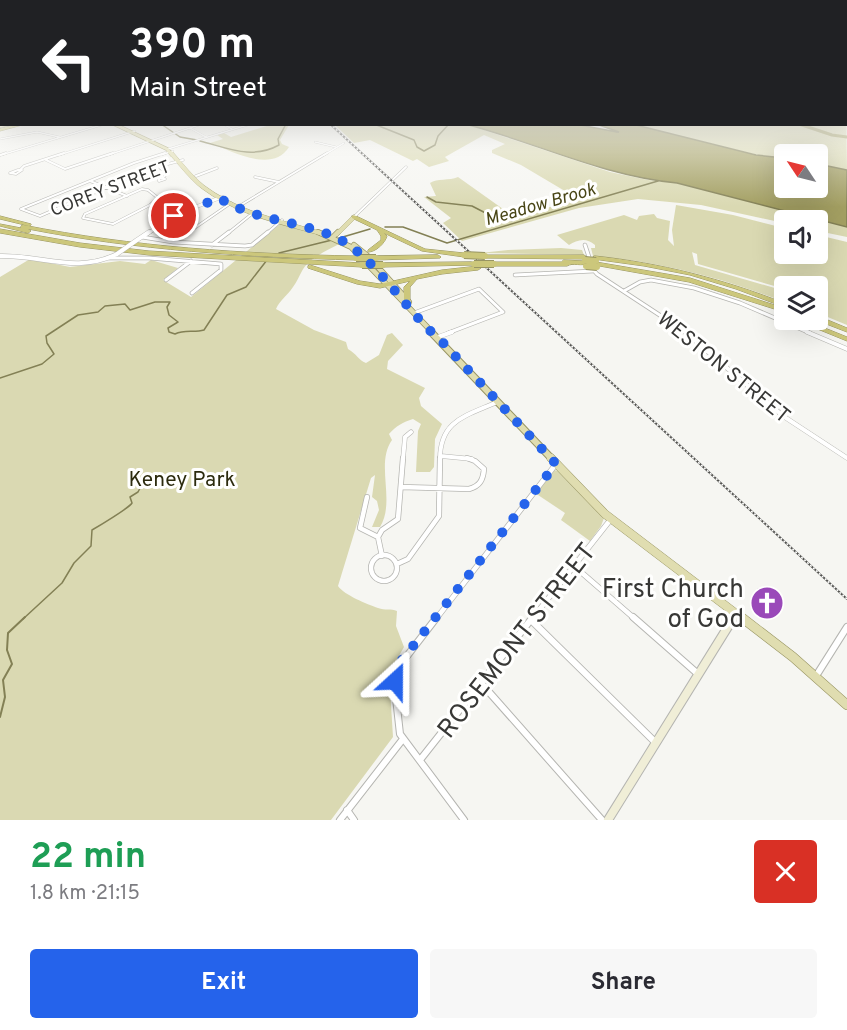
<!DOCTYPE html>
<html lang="en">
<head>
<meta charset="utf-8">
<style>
  body { margin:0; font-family:Overpass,sans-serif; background:#f7f7f7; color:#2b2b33; height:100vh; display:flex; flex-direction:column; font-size:22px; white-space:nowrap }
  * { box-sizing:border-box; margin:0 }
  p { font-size:20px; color:#7c7c81 }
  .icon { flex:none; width:33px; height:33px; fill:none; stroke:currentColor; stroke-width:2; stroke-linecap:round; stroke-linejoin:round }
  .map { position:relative; height:820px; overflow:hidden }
  .details { display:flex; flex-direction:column; background:#fff; flex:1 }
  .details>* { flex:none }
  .banner { position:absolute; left:0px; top:0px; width:848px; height:126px; box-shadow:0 6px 24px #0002; background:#202124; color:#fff; overflow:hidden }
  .needle { width:39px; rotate:305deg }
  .fabs { position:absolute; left:774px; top:144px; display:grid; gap:12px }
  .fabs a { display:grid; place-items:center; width:54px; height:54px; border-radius:6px; background:#fff; box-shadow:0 6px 24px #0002; font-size:30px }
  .pin { position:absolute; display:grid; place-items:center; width:51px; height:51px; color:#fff; margin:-26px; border:3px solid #fff; border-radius:50%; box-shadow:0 2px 6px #0007 }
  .me { position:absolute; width:66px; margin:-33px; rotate:24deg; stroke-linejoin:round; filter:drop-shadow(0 0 4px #0008) }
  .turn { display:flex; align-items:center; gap:21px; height:126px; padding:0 30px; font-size:27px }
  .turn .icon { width:78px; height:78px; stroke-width:2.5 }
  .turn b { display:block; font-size:42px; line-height:51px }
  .round { display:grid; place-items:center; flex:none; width:63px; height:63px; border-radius:6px; background:#f7f7f7 }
  .head { display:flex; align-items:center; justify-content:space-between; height:102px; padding:0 30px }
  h1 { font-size:36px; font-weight:700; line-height:45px; color:#1e9e55 }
  .primary-button { display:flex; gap:12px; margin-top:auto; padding:12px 30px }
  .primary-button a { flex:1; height:69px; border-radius:6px; background:#2563eb; color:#fff; font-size:24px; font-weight:700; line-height:69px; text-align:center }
  .primary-button a+a { background:#f7f7f7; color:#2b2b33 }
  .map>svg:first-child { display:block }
</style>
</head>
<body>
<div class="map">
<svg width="847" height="820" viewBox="0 0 847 820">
  <rect width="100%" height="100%" fill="#f6f6f2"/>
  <path fill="#dad9b2" d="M846,103L847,170L818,164V154H784V158L758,155L636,125L846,124Z
    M273,124L289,125L280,140L282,144L289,147C272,174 232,151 210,143L223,139L217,135L224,133L231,137Z
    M335,125H469L610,172L648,180L677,183L847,227V237L818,231V220H784V223L701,205L638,199L579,208L462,241L443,223L451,218L424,197L436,196L430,183C437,178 449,181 458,177L510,214L516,215L580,200L521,165L492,153V150L505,144L484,135L445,157L449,161L429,167L417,159L413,161L370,140L354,143Z
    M676,205L733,215L784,228V254H818V235L847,242V325L818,313V286H784V291L778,287L698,264L697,254L681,248L692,252L695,265L778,289L784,295V299L779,300C719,277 657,261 593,256L591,248H595V245C586,237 577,240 569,245L557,235L624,215L637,220L639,216L654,214L657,218L670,221L668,240L674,246L672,230Z
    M280,224L326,235L341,243C328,250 309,258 302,271C299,276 297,282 293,287C287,296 280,300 276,309L314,330L346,342L348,349C357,354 358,360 366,363L379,355L387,335L392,333L403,345L388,361L387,369L425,388L419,398L421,406L442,424L435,439L434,467L430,472H416L418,431L421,424L413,419C403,422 396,426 389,434L392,440C375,464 396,501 380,527H372L379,510L377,501L372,497L375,475L371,478L338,586C344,595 367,604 378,608C385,611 391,608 397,611L396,626L404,647L389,673L393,737L331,820H0V277L30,259L70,267L120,261L145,264L151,260L178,268L163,280L191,297Z
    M561,248L582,250L584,255L480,253L508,250Z
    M554,470L558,471L604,518L601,526L590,541L561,520L565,513L535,493Z"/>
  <path fill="#a39f62" stroke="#838055" stroke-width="1.5" d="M469,125H580L617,132H619L599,125H636L756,155L784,158V188H818V164L847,170V227L677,183C604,176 539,144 469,125Z"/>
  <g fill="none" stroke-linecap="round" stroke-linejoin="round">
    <path stroke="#838055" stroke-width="1.5" d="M161,124L180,137L197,140
      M374,124L414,140L417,147L424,151L435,145L438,136L449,124
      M200,141C228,148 252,160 279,145L278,139L286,124
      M427,197L436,202L472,206L501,221L509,218L512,221
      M502,213L509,218
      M385,227H403L447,243L658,181
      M336,239L370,229
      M279,253L332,240
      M0,378L42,364L54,354L47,343L46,336L78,315L98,312L105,306L125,304L130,310L155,302H170L167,307L169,315L178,322L168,328L169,332L175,334C185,329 194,333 204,330L227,295L246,287L267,260
      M23,619L62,583L74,563L91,546L92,530C99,526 129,508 132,503L130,497L138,492L146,477C156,476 163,481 173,482"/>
    <path stroke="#838055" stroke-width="2" d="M0,717L5,697L3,680L12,664L7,650L8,633L25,617"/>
    <path stroke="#a39f62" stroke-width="3" d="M799,124L832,135L847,137"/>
    <g stroke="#b5b5b1" stroke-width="2">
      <path id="minor-far5" d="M223,124L232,129
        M190,128L206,137
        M0,139L37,132L59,137
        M315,142L336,147
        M168,149L251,124
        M1,155L105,124
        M59,155L135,131
        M108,155L202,124
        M161,155L173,151
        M324,155L344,143"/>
    </g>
    <g stroke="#b5b5b1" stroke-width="3">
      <path id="minor-far4" d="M0,155L6,153
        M46,160L65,169L113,153
        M159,167L167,173L163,178
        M18,170H22L16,174L10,173Z
        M20,170L24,166L64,153
        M196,176L217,168
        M255,177L279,182
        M159,178L165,179L159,181Z
        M90,181L127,196
        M142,189L148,190L158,198L150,205L113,224L83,218L85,214Z
        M150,205L178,214
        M236,208L327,153
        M21,209L40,216L149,169L183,160
        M21,209L134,163L165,153
        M354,217L406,167
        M186,234L231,203
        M227,234L253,213
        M266,234L282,220"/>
    </g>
    <g stroke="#b5b5b1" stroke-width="4.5">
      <path id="minor-far3" d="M142,237L173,242L245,246L252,245L268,232
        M173,242L188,232
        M212,245L229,232
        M585,245L590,260
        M109,258H149L221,264V270L192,293
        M591,267L597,274L687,333
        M515,275L593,271
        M166,280L191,261
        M624,291L640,282L651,280L694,288L740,303L810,333
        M414,313L479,289L503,312L448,333"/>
    </g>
    <g stroke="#b5b5b1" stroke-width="5">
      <path id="minor-far2" d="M685,332L783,416L847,458
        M807,332L847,349
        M438,337L452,332
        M441,456L472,459
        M403,459L405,437L411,432
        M440,459C440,420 466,416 497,402"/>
    </g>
    <g stroke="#b5b5b1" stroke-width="6">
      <path id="minor-far1" d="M401,487L469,489C480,486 483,480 484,469L475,461L467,458
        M367,497L360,528L378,537
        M371 568a13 13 0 1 1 26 0a13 13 0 1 1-26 0Z
        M382,556L378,537L382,530L398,519L403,458
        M397,564L408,559L439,516L440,458
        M574,566L635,619
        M436,619L556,464
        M532,619L611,519"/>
    </g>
    <g stroke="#b5b5b1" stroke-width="8">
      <path id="minor" d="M437,617L397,669L396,698L400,734L464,820
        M633,617L698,674
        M531,620L655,742
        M816,676L847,627
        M481,683L602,820
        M420,760L533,617
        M347,810L354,820
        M340,820L403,739"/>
    </g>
    <g stroke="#b5b5b1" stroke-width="4">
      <path id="tertiary-far1" d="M147,234L177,214L222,197"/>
    </g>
    <g stroke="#b5b5b1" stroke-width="5">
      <path id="tertiary" d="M137,240L149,232
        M0,256C43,255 76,274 117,254"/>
    </g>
    <g stroke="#b5b5b1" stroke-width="8">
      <path id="secondary-far1" d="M733,619L736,614"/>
    </g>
    <g stroke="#b5b5b1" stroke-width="10">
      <path id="secondary" d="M608,820L734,617"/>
    </g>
    <g stroke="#989563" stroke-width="4">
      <path id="primary-far5" d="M114,124L167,149L172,155
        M0,126L8,124"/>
    </g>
    <g stroke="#989563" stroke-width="4.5">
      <path id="primary-far4" d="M171,153C181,164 191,178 203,187C239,214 281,222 323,234
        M337,234L354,217"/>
    </g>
    <g stroke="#989563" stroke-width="6">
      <path id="primary-far3" d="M318,232L351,247L433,333
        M333,237L338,232
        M354,245L369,257L409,302"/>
    </g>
    <g stroke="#989563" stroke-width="8">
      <path id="primary-far2" d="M431,332L552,459"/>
    </g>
    <g stroke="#989563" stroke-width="9">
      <path id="primary-far1" d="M551,458L605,514L743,619"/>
    </g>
    <g stroke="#989563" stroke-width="10">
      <path id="primary" d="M741,617L793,657L847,705"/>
    </g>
    <g stroke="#989563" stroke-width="1">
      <path id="motorway" d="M18,124H26L0,131V129Z
        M0,216L31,224V225L29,226L0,219Z
        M352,216H356L425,249L464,253L467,255L464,257L422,251L384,233L387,236C385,243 376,252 368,252V250L381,240V236L377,230L352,218Z
        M0,224L21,228V226L23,225C134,247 243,254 356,256L359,258L356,260C246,257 136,250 28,229L31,231L28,233L0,226Z
        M0,229L80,243L149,251L362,263L365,265L362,267L149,255L80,247L0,233Z
        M438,255L441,257L440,258L376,260L373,258L376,256Z
        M486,255H584L587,257L584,259L484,258L483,257Z
        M595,256C661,263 723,279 784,303V307L736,289L690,275L644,266L593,259V257Z
        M564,260L585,261L588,263C582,267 573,262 567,266H494L491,264L494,262H561Z
        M472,262L474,263V265L383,267L380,265L383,263Z
        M596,262L690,278L784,308V312L689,282L594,265V263Z
        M310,265L360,281L380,284L442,270L478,266L481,268L478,270L442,274L417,279L410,287V300L407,302L404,300V287L410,281L380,288L357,284L308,268V266Z
        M818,316L847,328V332L816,320H818Z
        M797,320H805L847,337V341L798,321Z"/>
    </g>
    <use href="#minor-far5" stroke="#fff" stroke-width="1.5"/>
    <use href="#minor-far4" stroke="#fff" stroke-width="2"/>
    <use href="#minor-far3" stroke="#fff" stroke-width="3"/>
    <use href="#minor-far2" stroke="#fff" stroke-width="4"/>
    <use href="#minor-far1" stroke="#fff" stroke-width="4.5"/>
    <use href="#minor" stroke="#fff" stroke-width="6"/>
    <use href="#tertiary-far1" stroke="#fff" stroke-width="3"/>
    <use href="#tertiary" stroke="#fff" stroke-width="4"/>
    <use href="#secondary-far1" stroke="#f0eed7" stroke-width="7"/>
    <use href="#secondary" stroke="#f0eed7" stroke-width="8"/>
    <use href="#primary-far5" stroke="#e0ddb0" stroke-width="3"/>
    <use href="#primary-far4" stroke="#e0ddb0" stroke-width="4"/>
    <use href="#primary-far3" stroke="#e0ddb0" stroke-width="4.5"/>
    <use href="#primary-far2" stroke="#e0ddb0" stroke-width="6"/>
    <use href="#primary-far1" stroke="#e0ddb0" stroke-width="8"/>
    <use href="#primary" stroke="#e0ddb0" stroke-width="9"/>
    <use href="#motorway" fill="#ccc77b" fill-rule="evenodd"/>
    <g stroke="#535350" stroke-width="2">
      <path id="rail" d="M330,124L847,599"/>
    </g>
    <use href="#rail" stroke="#fffffe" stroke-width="1.5" stroke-dasharray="2" stroke-linecap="butt"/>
    <g stroke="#b5b5b1" stroke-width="5" stroke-linecap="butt">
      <path id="tertiary-bridge" d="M117,254L137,240"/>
    </g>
    <g stroke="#989563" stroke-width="8" stroke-linecap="butt">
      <path id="motorway-bridge" d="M464,255L485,256
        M356,258H376
        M585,260L596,261
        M474,264H494
        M362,265H383
        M586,266L597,267"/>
    </g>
    <use href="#tertiary-bridge" stroke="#fff" stroke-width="4"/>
    <use href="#motorway-bridge" stroke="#ccc77b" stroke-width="6"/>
  </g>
  <linearGradient id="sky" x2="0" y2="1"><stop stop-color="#8cacb2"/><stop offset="0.44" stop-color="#fbfbf9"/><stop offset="1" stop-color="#fbfbf9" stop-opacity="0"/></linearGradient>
  <rect width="847" height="207" fill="url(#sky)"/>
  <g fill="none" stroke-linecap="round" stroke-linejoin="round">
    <path stroke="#2563eb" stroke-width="10" stroke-dasharray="0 18" d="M174,216L219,198C258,222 298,220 337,238C368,253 396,294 419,319C427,329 437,336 445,345L556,464L402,660L397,669L395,681"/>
  </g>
  <defs>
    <g id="church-disc" transform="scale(1.725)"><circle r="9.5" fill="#9a49b9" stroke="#fffffe"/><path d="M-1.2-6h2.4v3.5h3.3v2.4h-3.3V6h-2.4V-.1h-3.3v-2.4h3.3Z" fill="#fff"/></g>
  </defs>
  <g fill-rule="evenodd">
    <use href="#church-disc" x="767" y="603"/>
  </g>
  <g text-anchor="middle" stroke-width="6" stroke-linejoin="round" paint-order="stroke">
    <g font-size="18" fill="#383836" stroke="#fffffe">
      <text transform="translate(110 188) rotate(-21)" y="6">COREY STREET</text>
    </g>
    <g font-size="18" font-style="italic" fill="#484515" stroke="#fffffe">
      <text transform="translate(540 204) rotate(-16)" y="6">Meadow Brook</text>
    </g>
    <g font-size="21" fill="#383836" stroke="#fffffe">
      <text transform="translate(724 367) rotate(39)" y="7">WESTON STREET</text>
    </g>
    <g font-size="21" fill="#2c2b0e" stroke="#fffffe">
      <text x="182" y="486">Keney Park</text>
    </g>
    <g font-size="26" fill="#383836" stroke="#fffffe" text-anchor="end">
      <text x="744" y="597">First Church<tspan x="744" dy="30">of God</tspan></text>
    </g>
    <g font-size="26" fill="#383836" stroke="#fffffe">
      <text transform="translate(516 640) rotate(-52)" y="9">ROSEMONT STREET</text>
    </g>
  </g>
</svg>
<div class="fabs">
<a><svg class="needle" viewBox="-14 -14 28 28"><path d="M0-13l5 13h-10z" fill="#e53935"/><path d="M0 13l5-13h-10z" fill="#7c7c81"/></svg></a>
<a><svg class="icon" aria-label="sound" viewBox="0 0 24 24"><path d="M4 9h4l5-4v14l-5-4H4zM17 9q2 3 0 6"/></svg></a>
<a><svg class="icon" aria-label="layers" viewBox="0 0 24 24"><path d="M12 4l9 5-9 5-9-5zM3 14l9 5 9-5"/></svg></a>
</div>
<div class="pin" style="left:174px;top:216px;background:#d93025"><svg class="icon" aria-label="arrive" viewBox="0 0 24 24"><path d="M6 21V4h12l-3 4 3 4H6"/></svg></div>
<svg class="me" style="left:395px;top:681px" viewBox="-20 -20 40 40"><path d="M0-17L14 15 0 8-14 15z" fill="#2563eb" stroke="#fff" stroke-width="4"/></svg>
<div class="banner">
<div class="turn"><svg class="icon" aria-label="left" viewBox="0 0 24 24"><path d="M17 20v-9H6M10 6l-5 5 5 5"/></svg><div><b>390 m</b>Main Street</div></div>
</div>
</div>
<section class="details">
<div class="head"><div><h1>22 min</h1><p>1.8 km · 21:15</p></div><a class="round" style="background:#d93025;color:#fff"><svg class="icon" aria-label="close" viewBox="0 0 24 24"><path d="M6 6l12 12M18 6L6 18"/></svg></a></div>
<div class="primary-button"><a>Exit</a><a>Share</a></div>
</section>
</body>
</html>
